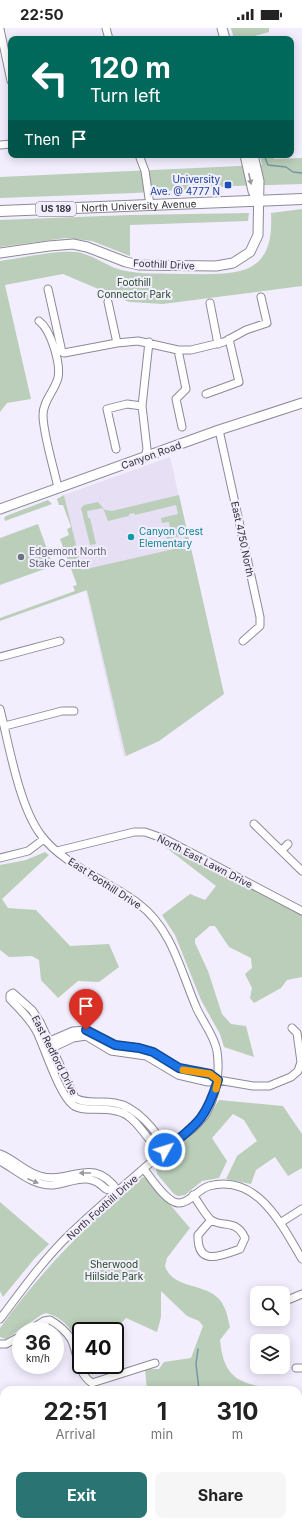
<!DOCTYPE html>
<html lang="en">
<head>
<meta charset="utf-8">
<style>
  body { margin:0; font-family:Inter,sans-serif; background:#f6f6f6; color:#222; height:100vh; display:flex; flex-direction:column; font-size:15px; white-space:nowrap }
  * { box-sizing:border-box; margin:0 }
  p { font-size:13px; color:#767676 }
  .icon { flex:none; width:22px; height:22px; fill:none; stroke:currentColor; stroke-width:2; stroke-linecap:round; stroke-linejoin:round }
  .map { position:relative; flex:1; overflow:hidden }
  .details { position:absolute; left:0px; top:1358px; width:302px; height:140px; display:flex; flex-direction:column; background:#fff; border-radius:12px 12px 0 0; box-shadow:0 2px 10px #0003 }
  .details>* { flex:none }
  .banner { position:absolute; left:8px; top:8px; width:286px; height:122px; border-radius:8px; box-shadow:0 2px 10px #0003; background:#00695c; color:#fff; overflow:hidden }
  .controls { position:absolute; left:250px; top:1258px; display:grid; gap:8px }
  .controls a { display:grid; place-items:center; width:40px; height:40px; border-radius:8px; background:#fff; box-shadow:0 2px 10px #0003; font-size:20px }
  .speed { position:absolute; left:12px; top:1294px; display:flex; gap:8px; font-size:20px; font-weight:700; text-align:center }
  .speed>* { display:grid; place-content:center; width:52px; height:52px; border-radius:50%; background:#fff; box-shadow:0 2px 10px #0003; line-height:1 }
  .speed small { font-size:10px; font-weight:400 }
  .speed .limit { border:2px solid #111; border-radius:6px; background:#fff; color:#111 }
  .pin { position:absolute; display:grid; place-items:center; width:34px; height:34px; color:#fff; margin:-41px -17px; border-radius:50% 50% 50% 0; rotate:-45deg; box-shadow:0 0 4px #0007 }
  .pin .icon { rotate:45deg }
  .me { position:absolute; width:44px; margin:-22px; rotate:51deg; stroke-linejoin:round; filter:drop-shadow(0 0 3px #0008) }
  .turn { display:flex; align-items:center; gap:14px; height:84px; padding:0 16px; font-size:18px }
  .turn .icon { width:52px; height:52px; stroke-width:2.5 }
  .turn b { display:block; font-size:28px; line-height:34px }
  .then { display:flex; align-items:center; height:38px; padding:0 16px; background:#0003; gap:8px; font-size:15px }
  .eta { display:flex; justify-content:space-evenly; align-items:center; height:68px; text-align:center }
  .eta b { font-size:24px; font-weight:700; line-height:28px }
  .action { display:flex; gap:8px; margin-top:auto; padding:8px 16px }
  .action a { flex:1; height:46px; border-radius:8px; background:#2a7474; color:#fff; font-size:16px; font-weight:700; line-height:46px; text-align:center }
  .action a+a { background:#f6f6f6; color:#222 }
  .status { display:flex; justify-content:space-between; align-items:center; height:28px; padding:0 20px; background:#fff; direction:ltr }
  .status svg { height:11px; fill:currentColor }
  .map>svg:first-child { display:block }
</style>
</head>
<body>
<div class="status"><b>22:50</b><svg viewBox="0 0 49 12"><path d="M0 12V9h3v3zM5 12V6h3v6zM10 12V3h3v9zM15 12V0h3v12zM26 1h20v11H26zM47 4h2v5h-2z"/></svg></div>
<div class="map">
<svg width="302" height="1498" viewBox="0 0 302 1498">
  <rect width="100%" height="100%" fill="#f3eefe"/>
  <path fill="#e7dff4" d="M170,429L224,666L159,713L124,729L64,467Z"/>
  <path fill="#baceb9" d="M231,0H269V4L244,11H234Z
    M260,127H273L274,131L302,130V156L235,158L135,165L0,170V149L262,137Z
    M302,181V258L163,276L129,274L63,246L5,257L31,371L7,375L0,384V233C21,230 56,222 76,224C92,226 106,238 121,242C141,247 162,245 182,246C233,246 275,252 271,185Z
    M249,185L248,193L130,197V228L92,213L66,210L0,219V192L130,187Z
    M64,467L82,542L187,518L184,507L167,511L166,507L171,506L169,494L162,495L161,490L178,486L176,477L135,487L134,485L129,486V488L108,493L103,480L87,483L88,490H90L96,516L90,517L81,480L84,477L98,474L105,482L112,483L179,467L224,666L159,713L126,728L87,562L0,593V590L75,563L73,558L77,557L60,511L69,507L67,501L71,499L63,477H59L57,471Z
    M48,472L52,476L5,493L4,490L6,488Z
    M38,496L53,538L0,557V510Z
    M151,808L302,886V949L287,952L281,960L254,975L250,970L252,960L245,946L252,940L251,930L229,919L215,898H210L195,911V915L208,943L222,986L231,996L246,998L254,1029L224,1019L220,1006L201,972L175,907L162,887L190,866L205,872L216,858Z
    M45,824L49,827L2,871L8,880L36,882L70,918L109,916L119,939L99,954L78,953L58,970L41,952L39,932L32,928L9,929L0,922V837L26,832Z
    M219,1072L283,1078L302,1106V1140L288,1148L275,1129L256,1142L251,1156L226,1151L237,1128L257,1113L244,1092L233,1086L212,1110L227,1133L219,1150L202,1153L185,1167L178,1168L174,1166L157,1146L156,1139L204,1096Z
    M143,1149L149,1152L190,1200L167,1230L165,1238C173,1263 210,1254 222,1275C227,1283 228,1291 230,1299L220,1312C224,1354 242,1355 278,1362H147L145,1341H159L164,1334L191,1330L203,1298L199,1293L187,1288L161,1263V1289L157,1304L126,1290L114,1303H81V1313L78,1314C71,1300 62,1289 46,1285L41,1287L6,1311L0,1309V1300C41,1243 89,1194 143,1149Z
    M0,1174L49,1216L35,1230L3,1269L0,1263Z
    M0,1480L4,1483V1494H16L21,1498H0Z"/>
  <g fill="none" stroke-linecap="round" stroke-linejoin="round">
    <path stroke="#7398a8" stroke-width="1.5" d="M264,127L268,137L286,139L293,144L302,145
      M198,1321L196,1336L199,1362
      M298,1376H302"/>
    <g stroke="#8e8997" stroke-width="9">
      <path id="minor" d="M106,0L109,11
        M0,1L11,53
        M0,117L11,116
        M139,127L145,143L150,177
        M48,261L62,324L64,325L117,315L138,313L178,322H191L224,314L246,302L267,295L261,269
        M108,274L117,315
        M210,275L218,316
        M39,293C51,302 61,336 58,350C54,364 43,373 43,387C43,406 54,440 58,460
        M178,322L186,361L176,371L182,399
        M206,366L239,354L229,311
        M219,402L260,589V598L243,613
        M116,421L107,381L127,376L142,378
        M145,429L147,421L142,378L149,314
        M0,629L60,613
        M0,681C9,717 19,778 41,807C63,837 109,853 139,876C173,902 181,945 197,981C204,996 214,1007 217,1023C220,1044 217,1065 207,1084C197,1101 178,1111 164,1123C132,1151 100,1177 70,1206C44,1231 22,1262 0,1291
        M5,698L62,683H74
        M254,796L302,843
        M282,822L288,816
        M57,823L134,804H145L165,811L302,883
        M0,830L28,823L44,811
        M13,965L32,982L40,994L75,1070C87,1077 101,1072 115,1075C135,1078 159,1103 165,1123C148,1117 143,1098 128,1088C111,1076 84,1086 73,1077C59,1066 45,1021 37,1004C30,991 20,981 10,971V967Z
        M45,1015L73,1003L86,1002L115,1017L139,1020L153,1024L183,1042L210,1046L218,1052L253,1058H269L291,1049L298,1043L301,1034L297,1005L292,1000
        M48,1022L73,1010L86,1008L111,1023L146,1028L178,1047L208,1054L218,1052
        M0,1126C14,1131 25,1144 40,1148C70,1157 92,1126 118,1163C115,1162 109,1163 106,1161C100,1156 96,1152 87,1151C75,1150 65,1156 53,1157C32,1158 17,1142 0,1133
        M144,1141C151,1150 166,1174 178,1175C189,1176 198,1161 209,1158C258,1145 282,1198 302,1231
        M193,1167C199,1175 204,1185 210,1191C221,1201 235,1189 245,1210L240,1221C221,1228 197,1239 198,1207L211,1192
        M280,1195L302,1181
        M283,1274L302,1266
        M28,1303L44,1293L50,1292C57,1296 66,1303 71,1311C78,1325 77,1345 92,1355L155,1335
        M0,1316H6L21,1308
        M296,1340H302
        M0,1395L4,1389
        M298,1430H302
        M0,1431L4,1430
        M0,1468L4,1464
        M84,1494L87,1498
        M182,1498L186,1494"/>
    </g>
    <g stroke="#8e8997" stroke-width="11">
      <path id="major" d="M222,0L225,11
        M245,127L253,163L258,173
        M0,225L49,218L73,216L87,219L126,234L139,237L216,238L233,235L250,224L258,207L259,153L253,127
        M0,481L219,402L302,375"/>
    </g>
    <g stroke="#8e8997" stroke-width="12">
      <g id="highway">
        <path id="s1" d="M0,183L302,171"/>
      </g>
    </g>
    <use href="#minor" stroke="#fff" stroke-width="7"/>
    <use href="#major" stroke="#fff" stroke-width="9"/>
    <use href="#highway" stroke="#fff" stroke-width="10"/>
  </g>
  <defs><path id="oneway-solid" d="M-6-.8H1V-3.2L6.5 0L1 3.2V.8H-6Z"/></defs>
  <g fill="#99989c">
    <use href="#oneway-solid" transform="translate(250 151) rotate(78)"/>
    <use href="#oneway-solid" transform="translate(85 1145) rotate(-180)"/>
    <use href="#oneway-solid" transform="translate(33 1153) rotate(22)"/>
  </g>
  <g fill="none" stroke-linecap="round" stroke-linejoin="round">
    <g stroke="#114b97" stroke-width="10">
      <path id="route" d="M86,1002L115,1017L139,1020L153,1024L179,1040L210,1046L218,1052C205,1093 197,1096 165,1122"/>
    </g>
    <use href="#route" stroke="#1a73e8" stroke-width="7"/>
    <path stroke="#f59e0b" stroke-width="7" d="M183,1042L210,1046L218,1052L216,1061"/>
  </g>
  <rect fill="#1a4fb4" stroke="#f3eefe" stroke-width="1.5" x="224" y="153" width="8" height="8" rx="2"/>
  <circle fill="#0f9aa8" stroke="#f3eefe" stroke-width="1.5" cx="131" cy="509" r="4"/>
  <circle fill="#6b7280" stroke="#f3eefe" stroke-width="1.5" cx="21" cy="529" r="4"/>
  <g text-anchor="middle" stroke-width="4" stroke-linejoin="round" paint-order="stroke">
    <rect fill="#f3eefe" stroke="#6d6a73" stroke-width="1" x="36" y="174" width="40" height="14" rx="3"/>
    <g font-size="9" font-weight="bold" fill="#333138">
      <text x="56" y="184">US 189</text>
    </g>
    <g font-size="10" fill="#164399" stroke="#f3eefe" text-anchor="end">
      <text x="220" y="155">University<tspan x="220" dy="12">Ave. @ 4777 N</tspan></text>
    </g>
    <g font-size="10" fill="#333138" stroke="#f3eefe">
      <text dy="4" stroke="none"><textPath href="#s1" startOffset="139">North University Avenue</textPath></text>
      <text transform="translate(164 236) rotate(3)" y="4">Foothill Drive</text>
      <text transform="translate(151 427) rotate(-20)" y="4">Canyon Road</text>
      <text transform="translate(243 511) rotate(78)" y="4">East 4750 North</text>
      <text transform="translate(205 833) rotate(27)" y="4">North East Lawn Drive</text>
      <text transform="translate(105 855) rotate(33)" y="4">East Foothill Drive</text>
      <text transform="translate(55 1027) rotate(63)" y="4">East Redford Drive</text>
      <text transform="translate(102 1179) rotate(-42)" y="4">North Foothill Drive</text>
    </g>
    <g font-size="10" fill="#214821" stroke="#f3eefe">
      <text x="134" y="258">Foothill<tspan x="134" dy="12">Connector Park</tspan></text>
      <text x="114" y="1240">Sherwood<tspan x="114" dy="12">Hiilside Park</tspan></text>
    </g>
    <g font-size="10" fill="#0d838f" stroke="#f3eefe" text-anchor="start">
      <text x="139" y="507">Canyon Crest<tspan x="139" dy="12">Elementary</tspan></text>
    </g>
    <g font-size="10" fill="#5b616d" stroke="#f3eefe" text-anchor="start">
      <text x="29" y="527">Edgemont North<tspan x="29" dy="12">Stake Center</tspan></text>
    </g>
  </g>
</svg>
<div class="controls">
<a><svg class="icon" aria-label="search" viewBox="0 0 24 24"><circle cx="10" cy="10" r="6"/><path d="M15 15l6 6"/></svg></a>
<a><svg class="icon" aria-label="layers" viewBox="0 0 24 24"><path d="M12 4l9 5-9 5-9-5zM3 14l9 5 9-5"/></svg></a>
</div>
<div class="speed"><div>36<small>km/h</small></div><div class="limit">40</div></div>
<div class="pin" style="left:86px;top:1002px;background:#d93025"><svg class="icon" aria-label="arrive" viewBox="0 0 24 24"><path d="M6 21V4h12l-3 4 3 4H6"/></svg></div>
<svg class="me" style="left:165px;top:1122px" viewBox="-20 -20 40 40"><circle r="17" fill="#1a73e8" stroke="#fff" stroke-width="3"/><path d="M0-11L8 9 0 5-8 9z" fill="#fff"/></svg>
<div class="banner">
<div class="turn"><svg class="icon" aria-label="left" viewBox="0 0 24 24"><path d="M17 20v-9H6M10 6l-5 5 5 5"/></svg><div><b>120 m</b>Turn left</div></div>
<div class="then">Then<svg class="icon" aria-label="arrive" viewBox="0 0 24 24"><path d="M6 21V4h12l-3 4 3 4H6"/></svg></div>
</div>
<section class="details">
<div class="eta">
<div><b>22:51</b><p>Arrival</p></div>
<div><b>1</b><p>min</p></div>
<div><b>310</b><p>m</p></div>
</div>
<div class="action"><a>Exit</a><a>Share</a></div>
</section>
</div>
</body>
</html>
